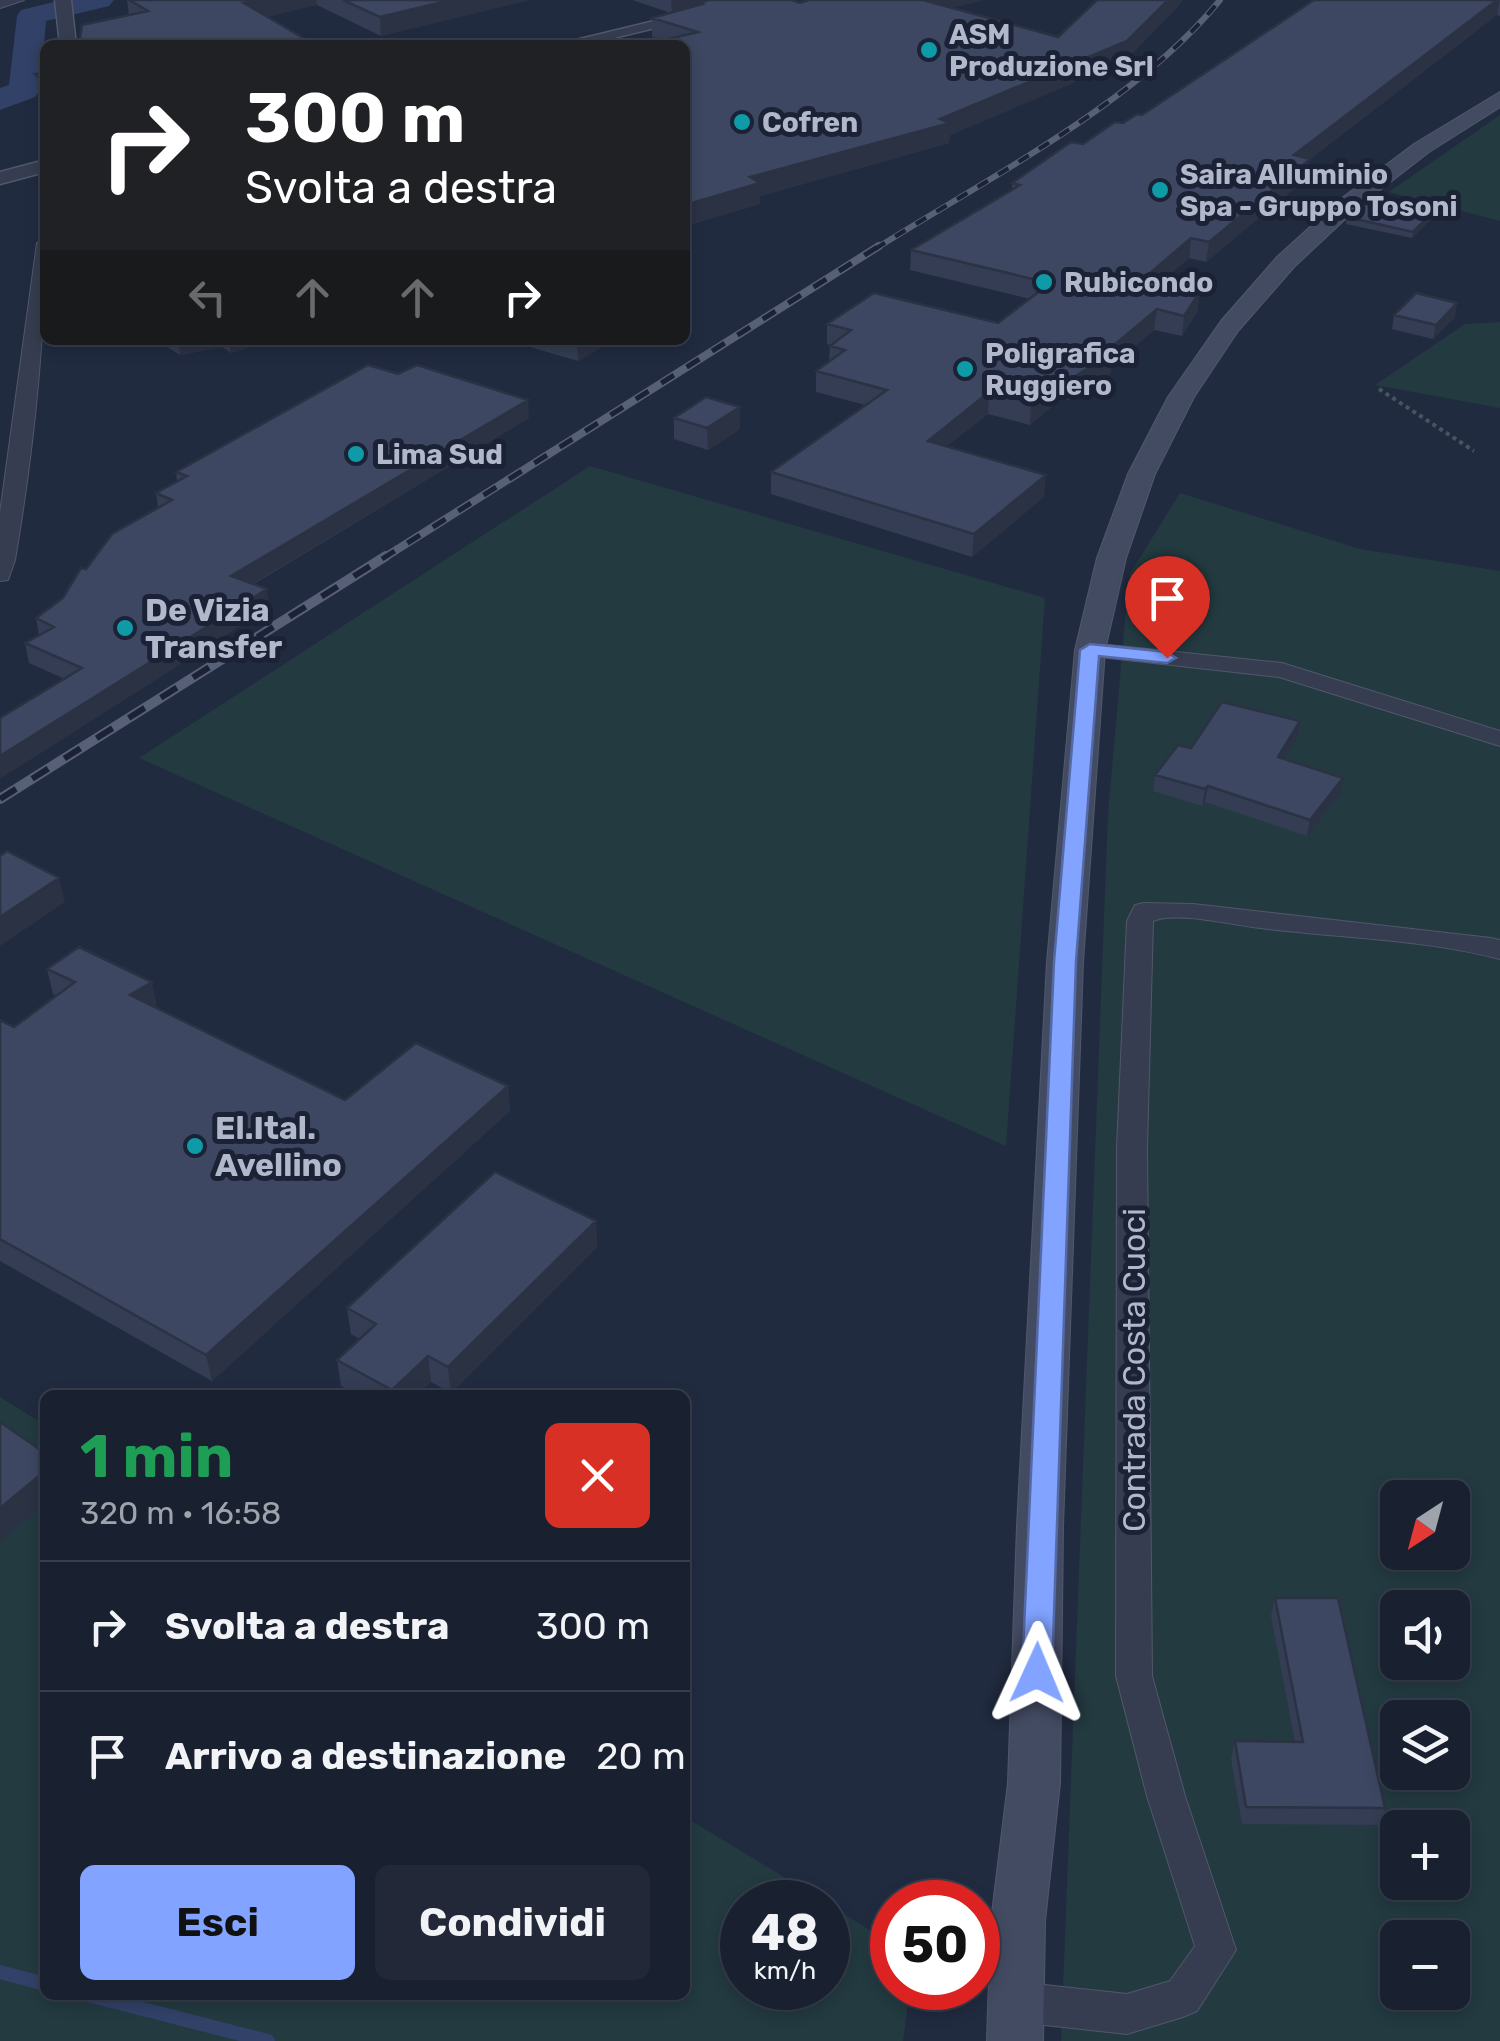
<!DOCTYPE html>
<html lang="it">
<head>
<meta charset="utf-8">
<style>
  body { margin:0; font-family:Rubik,sans-serif; background:#222838; color:#f1f3f6; height:100vh; display:flex; flex-direction:column; font-size:38px; white-space:nowrap }
  * { box-sizing:border-box; margin:0 }
  p { font-size:32px; color:#9fa3ab }
  .icon { flex:none; width:55px; height:55px; fill:none; stroke:currentColor; stroke-width:2; stroke-linecap:round; stroke-linejoin:round }
  .map { position:relative; flex:1; overflow:hidden }
  .side { position:absolute; left:40px; top:1390px; width:650px; height:610px; display:flex; flex-direction:column; background:#192030; border-radius:15px; box-shadow:0 5px 15px #0003,0 0 0 2px #373e4c }
  .side>* { flex:none }
  .top-card { position:absolute; left:40px; top:40px; width:650px; height:305px; border-radius:15px; box-shadow:0 5px 15px #0003,0 0 0 2px #373e4c; background:#202124; color:#fff; overflow:hidden }
  .needle { width:65px; rotate:216deg }
  .controls { position:absolute; left:1380px; top:1480px; display:grid; gap:20px }
  .controls a { display:grid; place-items:center; width:90px; height:90px; border-radius:15px; background:#192030; box-shadow:0 5px 15px #0003,0 0 0 2px #373e4c; font-size:50px }
  .speed { position:absolute; left:720px; top:1880px; display:flex; gap:20px; font-size:50px; font-weight:700; text-align:center }
  .speed>* { display:grid; place-content:center; width:130px; height:130px; border-radius:50%; background:#192030; box-shadow:0 5px 15px #0003,0 0 0 2px #373e4c; line-height:1 }
  .speed small { font-size:25px; font-weight:400 }
  .speed .limit { border:15px solid #d22; background:#fff; color:#111 }
  .pin { position:absolute; display:grid; place-items:center; width:85px; height:85px; color:#fff; margin:-102px -42px; border-radius:50% 50% 50% 0; rotate:-45deg; box-shadow:0 0 10px #0007 }
  .pin .icon { rotate:45deg }
  .me { position:absolute; width:110px; margin:-55px; rotate:1deg; stroke-linejoin:round; filter:drop-shadow(0 0 8px #0008) }
  .turn { display:flex; align-items:center; gap:35px; height:210px; padding:0 40px; font-size:45px }
  .turn .icon { width:130px; height:130px; stroke-width:2.5 }
  .turn b { display:block; font-size:70px; line-height:85px }
  .lanes { display:flex; align-items:center; height:95px; padding:0 40px; background:#0003; justify-content:center; gap:50px; direction:ltr }
  .lanes .off { opacity:.35 }
  .round { display:grid; place-items:center; flex:none; width:105px; height:105px; border-radius:15px; background:#222838 }
  .overview { display:flex; align-items:center; justify-content:space-between; height:170px; padding:0 40px }
  h1 { font-size:60px; font-weight:700; line-height:75px; color:#1e9e55 }
  .primary-button { display:flex; gap:20px; margin-top:auto; padding:20px 40px }
  .primary-button a { flex:1; height:115px; border-radius:15px; background:#82a3ff; color:#111; font-size:40px; font-weight:700; line-height:115px; text-align:center }
  .primary-button a+a { background:#222838; color:#f1f3f6 }
  ul { padding:0; list-style:none }
  li { display:flex; align-items:center; gap:30px; height:130px; padding:0 40px; border-top:2px solid #373e4c }
  li div { flex:1 }
  li b { display:block; font-size:38px }
  li em { font-style:normal }
  .map>svg:first-child { display:block }
</style>
</head>
<body>
<div class="map">
<svg width="1500" height="2041" viewBox="0 0 1500 2041">
  <rect width="100%" height="100%" fill="#212b40"/>
  <path fill="#233a41" fill-rule="evenodd" d="M1500,115V221L1389,192Z
    M1500,322V408L1375,385L1465,324Z
    M590,466L1045,598L1006,1146L139,758Z
    M1180,493L1360,549L1500,571V2041H1061L1108,814L1129,575ZM1398,1498H1452V1552H1398ZM1398,1608H1452V1662H1398ZM1398,1718H1452V1772H1398ZM1398,1828H1452V1882H1398ZM1398,1938H1452V1992H1398Z
    M0,1397L45,1425V1995H685V1817L825,1902H742V1988H828V1904L892,1944V1988H910L903,2041H0Z"/>
  <g fill="none" stroke-linecap="round" stroke-linejoin="round">
    <path stroke="#314167" stroke-width="14" d="M0,1972L45,1984
      M88,1995L268,2041"/>
    <path fill="#314167" fill-rule="evenodd" d="M62,0H114L109,6L46,21L40,90L35,97L0,110V88L9,85L17,16L21,10Z"/>
    <g stroke="#51586b" stroke-width="2">
      <path id="minor" d="M0,0H24L0,8Z
        M45,238C45,346 33,453 15,560L8,580L0,581V513L37,243Z
        M1090,643L1282,663L1500,731V746L1279,677L1082,655L1079,650L1082,645Z
        M1144,903L1193,904L1491,938L1500,940V959C1423,939 1340,938 1260,928C1233,925 1176,911 1153,921L1147,1148L1152,1676L1185,1796L1236,1950L1197,2011L1183,2017L1127,2034L1017,2022L1003,2016L997,2002L1003,1988L1017,1982L1127,1994L1170,1981L1195,1946L1147,1796L1116,1676L1117,1148L1127,921L1135,905Z"/>
    </g>
    <g stroke="#51586b" stroke-width="3">
      <path id="tertiary" d="M55,0H71L76,45H60Z
        M741,0H770L585,45H555Z
        M45,160V172L0,184V172Z"/>
    </g>
    <g stroke="#51586b" stroke-width="2">
      <path id="secondary" d="M1500,92V107L1429,152L1358,207L1294,267L1238,331L1194,397L1155,474L1126,558L1105,650L1083,962L1063,1526L1060,1783L1045,1921L1043,2041H987L991,1921L1008,1783L1017,1526L1047,962L1075,650L1097,558L1128,474L1168,397L1221,321L1277,257L1342,198L1414,144Z"/>
    </g>
    <path stroke="#42575e" stroke-width="4" stroke-dasharray="4 4" stroke-linecap="butt" d="M1379,389L1474,451"/>
    <use href="#minor" fill="#363d50" fill-rule="evenodd"/>
    <use href="#tertiary" fill="#363d50" fill-rule="evenodd"/>
    <use href="#secondary" fill="#434b63" fill-rule="evenodd"/>
    <g stroke="#576077" stroke-width="6">
      <path id="rail-far2" d="M875,249C988,178 1136,103 1220,0"/>
    </g>
    <g stroke="#576077" stroke-width="8">
      <path id="rail-far1" d="M382,559L879,246"/>
    </g>
    <g stroke="#576077" stroke-width="10">
      <path id="rail" d="M0,799L386,556"/>
    </g>
    <use href="#rail-far2" stroke="#1b2235" stroke-width="4" stroke-dasharray="12" stroke-linecap="butt"/>
    <use href="#rail-far1" stroke="#1b2235" stroke-width="5" stroke-dasharray="15" stroke-linecap="butt"/>
    <use href="#rail" stroke="#1b2235" stroke-width="6" stroke-dasharray="19" stroke-linecap="butt"/>
  </g>
  <path fill="#343d53" d="M127,0H529L381,36L317,5L129,15Z
    M632,0H792L800,3L952,8L1058,37L1182,2L1125,61L950,135L949,143L760,196V204L692,224V240L663,40L652,37V18L671,13Z
    M1314,0H1500V16L1497,15L1309,160L1307,178L1206,262L1189,258L1160,283L1200,292L1197,312L1182,336L1154,330L1111,366V373L1069,400L1062,398L1030,425L988,414L947,446L1044,497L972,557L771,494V472L865,405L816,392V371L829,361L830,345L827,344V324L998,323L1030,299L910,270L911,250L1012,190V183L1142,115Z
    M45,73V99L38,94L35,74Z
    M1347,217H1433L1412,238L1346,224Z
    M1394,315L1455,317L1433,339L1392,329Z
    M156,340H273L231,353L222,347L180,355Z
    M506,340H614L578,361Z
    M529,418L254,584L269,608L65,679L29,663L25,643L39,635L36,618L63,598L86,569L158,507L156,493L177,481L176,472Z
    M674,418L740,429L708,450L674,439Z
    M1300,721L1297,738L1284,759L1340,795L1307,836L1205,802L1202,806L1153,791L1155,775L1191,748Z
    M47,969L157,1007L155,1008L345,1100L508,1086L510,1111L212,1381L0,1261V1020L14,1027L57,996L53,994Z
    M596,1221L597,1247L451,1393L431,1382L417,1395H357L341,1386L337,1360L360,1339L351,1334L347,1308Z
    M1275,1598L1385,1808L1380,1825L1242,1824L1231,1759L1235,1741L1295,1742L1271,1616Z"/>
  <path fill="#2b3244" d="M258,0H316L317,5L247,22L244,3Z
    M451,0H529L381,36L380,17Z
    M671,0H725L698,3V7L672,13Z
    M917,0H985L916,17Z
    M1168,0H1182V2L1125,61L950,135L949,143L760,196V204L692,224V240L685,242V205L750,177L940,119Z
    M1497,0H1500L1497,15L1309,160L1307,178L1206,262L1209,242L1294,155Z
    M1435,210L1433,217L1412,238L1413,232Z
    M1191,238L1189,258L1141,300L1143,279Z
    M1200,292L1197,312L1182,336L1184,316Z
    M1457,303L1455,317L1433,339L1436,325Z
    M1157,309L1154,330L1111,366V373L1069,400L1071,379Z
    M178,340H221L222,347L180,355Z
    M229,340H273L231,353Z
    M577,340H614L578,361Z
    M1064,377L1062,398L1030,425L1031,403Z
    M989,392L988,414L927,462L928,441Z
    M528,400L529,418L234,595L231,576Z
    M740,407V429L708,450L707,428Z
    M1046,475L1044,497L972,557L974,534Z
    M267,589L269,608L0,779V756Z
    M1300,721L1297,738L1275,774L1278,757Z
    M1343,778L1340,795L1307,836L1310,820Z
    M1208,786L1205,802L1202,806L1205,789Z
    M59,878L65,902L0,946V917Z
    M152,982L157,1007L135,1021L130,995Z
    M508,1086L510,1111L212,1381L206,1355Z
    M596,1221L597,1247L451,1393L448,1367Z
    M428,1356L431,1382L417,1395H392V1390Z
    M45,1471V1504L0,1542V1508Z"/>
  <path fill="#3d4761" stroke="#2b3244" stroke-width="2.5" d="M129,0H258L244,3L315,45H79L82,25L148,11Z
    M343,0H451L380,17Z
    M709,0H792L800,3L809,0H923L1058,37L1097,0H1168L1127,41L940,119L950,123L750,177L760,183L685,205V45H643L698,32L652,18L702,4L698,3Z
    M1314,0H1497L1294,155L1310,159L1209,242L1191,238L1143,279L1200,292L1184,316L1157,309L1107,351L1113,352L1071,379L1064,377L1031,403L989,392L928,441L1046,475L974,534L771,472L887,390L816,371L845,350L830,346L851,330L827,324L874,293L998,323L1050,283L911,250L1020,185L1012,183L1071,142L1083,144L1115,122L1123,123L1137,114L1142,115Z
    M45,73V83L35,74Z
    M1370,197L1435,210L1413,232L1347,217Z
    M1416,293L1457,303L1436,325L1394,315Z
    M368,365L398,374L417,365L528,400L231,576L267,589L0,756V718L82,668L25,643L54,627L36,618L63,598L81,568L86,569L112,534L172,500L156,493L187,476L176,472Z
    M706,397L740,407L707,428L674,418Z
    M1222,702L1300,721L1278,757L1343,778L1310,820L1208,786L1205,789L1155,775L1178,745L1191,748Z
    M7,851L59,878L0,917V856Z
    M79,947L152,982L130,995L345,1100L416,1043L508,1086L206,1355L0,1239V1020L14,1027L75,982L47,969Z
    M495,1172L596,1221L448,1367L428,1356L392,1390L337,1360L376,1324L347,1308Z
    M0,1422L45,1453V1471L0,1508Z
    M1275,1598H1338L1385,1808L1246,1807L1235,1741L1303,1742Z"/>
  <path fill="#82a3ff" stroke="#546aa6" stroke-width="2.5" d="M1090,644L1167,652L1176,658L1167,663L1099,656L1076,962L1052,1673L1048,1682L1037,1686L1026,1682L1022,1673L1054,962L1080,650Z"/>
  <g fill="#0f9aa8" stroke="#1b2235" stroke-width="4">
    <circle cx="929" cy="50" r="10"/>
    <circle cx="742" cy="122" r="10"/>
    <circle cx="1160" cy="190" r="10"/>
    <circle cx="1044" cy="282" r="10"/>
    <circle cx="965" cy="369" r="10"/>
    <circle cx="356" cy="454" r="10"/>
    <circle cx="125" cy="628" r="10"/>
    <circle cx="195" cy="1146" r="10"/>
  </g>
  <g text-anchor="middle" stroke-width="10" stroke-linejoin="round" paint-order="stroke">
    <g font-size="28" font-weight="bold" fill="#b2b8cb" stroke="#1b2235" text-anchor="start">
      <text x="949" y="44">ASM<tspan x="949" dy="32">Produzione Srl</tspan></text>
      <text x="762" y="132">Cofren</text>
      <text x="1180" y="184">Saira Alluminio<tspan x="1180" dy="32">Spa - Gruppo Tosoni</tspan></text>
      <text x="1064" y="292">Rubicondo</text>
      <text x="985" y="363">Poligrafica<tspan x="985" dy="32">Ruggiero</tspan></text>
      <text x="376" y="464">Lima Sud</text>
    </g>
    <g font-size="32" font-weight="bold" fill="#b2b8cb" stroke="#1b2235" text-anchor="start">
      <text x="145" y="621">De Vizia<tspan x="145" dy="37">Transfer</tspan></text>
      <text x="215" y="1139">El.Ital.<tspan x="215" dy="37">Avellino</tspan></text>
    </g>
    <g font-size="32" fill="#b2b8cb" stroke="#1b2235">
      <text transform="translate(1134 1370) rotate(-90)" y="11">Contrada Costa Cuoci</text>
    </g>
  </g>
</svg>
<div class="controls">
<a><svg class="needle" viewBox="-14 -14 28 28"><path d="M0-13l5 13h-10z" fill="#e53935"/><path d="M0 13l5-13h-10z" fill="#9fa3ab"/></svg></a>
<a><svg class="icon" aria-label="sound" viewBox="0 0 24 24"><path d="M4 9h4l5-4v14l-5-4H4zM17 9q2 3 0 6"/></svg></a>
<a><svg class="icon" aria-label="layers" viewBox="0 0 24 24"><path d="M12 4l9 5-9 5-9-5zM3 14l9 5 9-5"/></svg></a>
<a>+</a>
<a>−</a>
</div>
<div class="speed"><div>48<small>km/h</small></div><div class="limit">50</div></div>
<div class="pin" style="left:1167px;top:658px;background:#d93025"><svg class="icon" aria-label="arrive" viewBox="0 0 24 24"><path d="M6 21V4h12l-3 4 3 4H6"/></svg></div>
<svg class="me" style="left:1037px;top:1673px" viewBox="-20 -20 40 40"><path d="M0-17L14 15 0 8-14 15z" fill="#82a3ff" stroke="#fff" stroke-width="4"/></svg>
<div class="top-card">
<div class="turn"><svg class="icon" aria-label="right" viewBox="0 0 24 24"><path d="M7 20v-9h11M14 6l5 5-5 5"/></svg><div><b>300 m</b>Svolta a destra</div></div>
<div class="lanes"><svg class="icon off" aria-label="left" viewBox="0 0 24 24"><path d="M17 20v-9H6M10 6l-5 5 5 5"/></svg><svg class="icon off" aria-label="ahead" viewBox="0 0 24 24"><path d="M12 20V5M6 11l6-6 6 6"/></svg><svg class="icon off" aria-label="ahead" viewBox="0 0 24 24"><path d="M12 20V5M6 11l6-6 6 6"/></svg><svg class="icon" aria-label="right" viewBox="0 0 24 24"><path d="M7 20v-9h11M14 6l5 5-5 5"/></svg></div>
</div>
<section class="side">
<div class="overview"><div><h1>1 min</h1><p>320 m · 16:58</p></div><a class="round" style="background:#d93025;color:#fff"><svg class="icon" aria-label="close" viewBox="0 0 24 24"><path d="M6 6l12 12M18 6L6 18"/></svg></a></div>
<ul>
<li><svg class="icon" aria-label="right" viewBox="0 0 24 24"><path d="M7 20v-9h11M14 6l5 5-5 5"/></svg><div><b>Svolta a destra</b></div><em>300 m</em></li>
<li><svg class="icon" aria-label="arrive" viewBox="0 0 24 24"><path d="M6 21V4h12l-3 4 3 4H6"/></svg><div><b>Arrivo a destinazione</b></div><em>20 m</em></li>
</ul>
<div class="primary-button"><a>Esci</a><a>Condividi</a></div>
</section>
</div>
</body>
</html>
